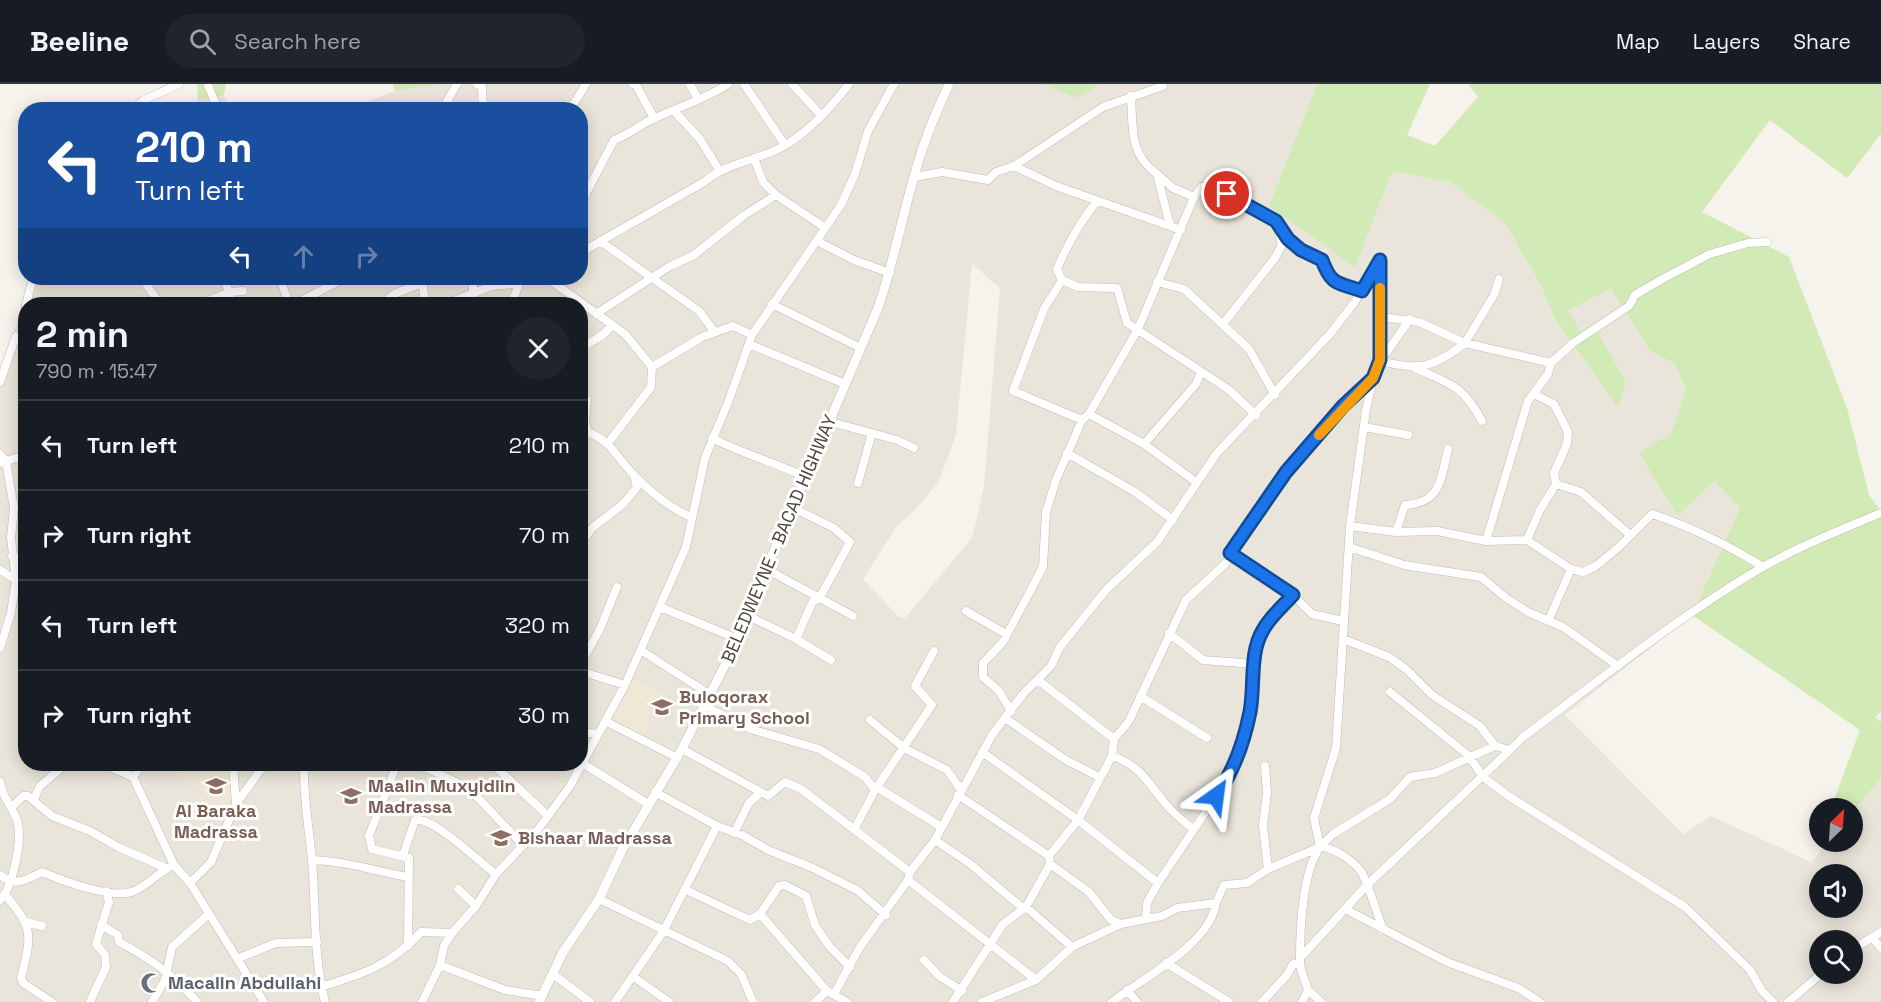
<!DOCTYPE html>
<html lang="en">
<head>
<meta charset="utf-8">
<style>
  body { margin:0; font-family:"Space Grotesk",sans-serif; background:#20242c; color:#f1f3f6; height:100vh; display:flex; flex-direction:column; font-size:22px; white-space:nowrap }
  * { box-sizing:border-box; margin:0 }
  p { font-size:20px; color:#9ea1a6 }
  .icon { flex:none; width:33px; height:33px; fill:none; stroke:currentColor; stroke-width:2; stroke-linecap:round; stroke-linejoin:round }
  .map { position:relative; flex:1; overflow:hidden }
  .panel { position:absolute; left:18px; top:213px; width:570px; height:474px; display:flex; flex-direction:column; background:#171b24; border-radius:24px; box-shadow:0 3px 15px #0003 }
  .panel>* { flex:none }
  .banner { position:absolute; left:18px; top:18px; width:570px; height:183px; border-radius:24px; box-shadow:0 3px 15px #0003; background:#1a4fa0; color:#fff; overflow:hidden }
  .needle { width:39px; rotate:25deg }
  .buttons { position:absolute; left:1809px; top:714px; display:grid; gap:12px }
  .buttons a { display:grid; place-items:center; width:54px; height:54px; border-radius:50%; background:#171b24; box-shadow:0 3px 15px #0003; font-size:30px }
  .pin { position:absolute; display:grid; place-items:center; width:51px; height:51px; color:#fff; margin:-26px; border:3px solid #fff; border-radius:50%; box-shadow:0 2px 6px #0007 }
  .me { position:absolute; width:66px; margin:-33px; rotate:31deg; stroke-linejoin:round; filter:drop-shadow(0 0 4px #0008) }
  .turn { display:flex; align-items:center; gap:21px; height:126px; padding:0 18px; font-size:27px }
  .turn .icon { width:78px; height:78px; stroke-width:2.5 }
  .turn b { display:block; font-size:42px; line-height:51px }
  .lanes { display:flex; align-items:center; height:57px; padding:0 18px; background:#0003; justify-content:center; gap:30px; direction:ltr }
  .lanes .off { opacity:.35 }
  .round { display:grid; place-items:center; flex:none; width:63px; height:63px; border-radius:32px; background:#20242c }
  .overview { display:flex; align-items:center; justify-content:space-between; height:102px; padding:0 18px }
  h1 { font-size:36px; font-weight:700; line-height:45px }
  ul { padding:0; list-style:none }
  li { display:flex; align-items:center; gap:18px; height:90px; padding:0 18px; border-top:2px solid #363941 }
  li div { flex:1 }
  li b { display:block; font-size:22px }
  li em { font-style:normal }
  header { display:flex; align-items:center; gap:36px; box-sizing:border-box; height:84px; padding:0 30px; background:#171b24; border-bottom:2px solid #363941 }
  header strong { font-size:28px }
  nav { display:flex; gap:33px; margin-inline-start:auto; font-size:21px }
  .search { width:420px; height:54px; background:#20242c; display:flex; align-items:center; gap:15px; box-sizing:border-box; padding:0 21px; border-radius:33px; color:#9ea1a6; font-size:22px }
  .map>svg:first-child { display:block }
</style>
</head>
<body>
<header>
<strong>Beeline</strong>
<div class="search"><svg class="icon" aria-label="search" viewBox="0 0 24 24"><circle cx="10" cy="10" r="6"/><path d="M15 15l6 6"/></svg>Search here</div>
<nav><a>Map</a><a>Layers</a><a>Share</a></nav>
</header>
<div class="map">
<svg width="1881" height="918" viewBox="0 0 1881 918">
  <rect width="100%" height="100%" fill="#f6f3ec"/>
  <path fill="#eae5da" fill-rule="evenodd" d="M444,0H1043L1076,14L1101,0H1317L1269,122L1392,87L1450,98L1505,139L1540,200L1555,235L1618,324L1626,298L1597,246L1583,252L1568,227L1611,203L1650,267L1674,279L1686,306L1671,349L1639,369L1677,432L1716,397L1740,424L1692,531L1565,631L1683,750L1711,732L1811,778L1828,758H1852L1853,728L1881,694V918H0V289L17,239L28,194H580V26L307,25L365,18L395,7ZM972,180L1000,204L984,402L972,454L905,534L899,533L863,495L897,442L916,425L939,397L956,350ZM26,220H580V680H26ZM1820,790H1852V824H1820ZM1820,856H1852V890H1820Z
    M224,11L229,25L198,26V16Z"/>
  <path fill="#efe8d6" d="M631,595L673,615L663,636L654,635L642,651L610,634L617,616Z
    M181,680H231L233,709L227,725L203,707V704L180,693Z"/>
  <path fill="#d2eab5" d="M197,0H226L224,11L198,16Z
    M393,0H444L395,7Z
    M1043,0H1101L1076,14Z
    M1317,0H1430L1407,51L1435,62L1478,13L1468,0H1881V50L1847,94L1770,36L1702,128L1789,173L1847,324L1869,411L1881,427V628L1875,633L1881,638V694L1853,728L1852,724H1831L1860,646L1692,531L1740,424L1715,397L1677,432L1639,369L1671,349L1686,305L1674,279L1650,267L1611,204L1568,227L1583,251L1597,246L1626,298L1618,324L1555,235L1540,200L1505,139L1450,98L1392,87L1355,183L1269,122Z"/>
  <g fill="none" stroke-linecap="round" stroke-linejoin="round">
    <g stroke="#c2bbae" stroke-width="9">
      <path id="minor" d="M477,0L482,3L483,26
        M633,0L636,1L654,34
        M690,0L698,15
        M744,0L785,61
        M792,0L820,30
        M208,1L218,26
        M1131,12C1133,44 1129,70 1157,90L1170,141
        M132,26L144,16L179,0
        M442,26L457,0
        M570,26L586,0
        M674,27L700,55L719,86
        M754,74L763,98L776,111L824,143
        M1014,82L1056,102L1181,146
        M1157,90L1173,104L1194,113L1202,103L1210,102L1276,137L1288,155L1301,166L1322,176C1332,203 1338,197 1362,207
        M914,93L942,88L988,96L996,88L1014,82L1103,23L1163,2
        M580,121L614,56C629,51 640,40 655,34C679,23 706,15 728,0
        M600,157L699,227L714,247
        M817,157L854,176L890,189
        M580,169L704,98C730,77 757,77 784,62C808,48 832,22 849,0
        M1380,179V275
        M142,194L160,220
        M224,194L233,220
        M280,194L289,220
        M422,194L425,220
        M547,194L625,250L652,283L651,303L608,359
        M1062,196L1078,203L1117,204L1127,239L1228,305L1256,331
        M1157,198L1184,205L1249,265L1275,311
        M147,202L154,194
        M473,211V194
        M26,220L33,194
        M201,220L230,208L243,207
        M295,220L345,194
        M382,220L394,210L422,199
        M446,220L492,202L511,200L531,194
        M511,220L520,198
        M772,220L861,264
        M26,222V232
        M596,230L670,182L694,171L743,132L776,111
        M1382,233L1419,238L1465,259L1494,211L1499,195
        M1223,240L1275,174L1282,161L1277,142
        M749,260L845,300
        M580,265L604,250L612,241
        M1380,277C1419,287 1433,284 1465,259L1551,279
        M652,283L702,253L733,242L752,251
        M1415,284C1450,300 1463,301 1482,337
        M0,298L16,252
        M1534,310L1554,320L1568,348L1567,360L1554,389L1556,400L1540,426L1527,456L1571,485L1549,535
        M1089,330L1144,360L1196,398
        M580,336L585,338L588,348C613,359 614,370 632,389C649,407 668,423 691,433
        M1082,336L1013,307L1044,225L1062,196L1057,185C1068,159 1080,138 1097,117
        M585,338L587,316
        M831,338L897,356L914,364
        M1364,343L1408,351
        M712,354C743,370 776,379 808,394
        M1144,360L1196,300L1201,288
        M1067,369L1135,408L1173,436
        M0,370L6,377L14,424L11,454L16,496L11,529L0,564
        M0,379L26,371
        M858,399L872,349
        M1556,400L1581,408L1630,451
        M793,424L834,444L850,458L819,515L813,517L796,555L831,576
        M1350,442L1396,448L1437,447L1486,457L1527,456
        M1396,448L1405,421C1441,419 1441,395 1448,365
        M1486,457L1528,317L1548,290L1551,279L1573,259L1629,222L1635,211L1664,194L1710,170L1748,159L1767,158
        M580,462L592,444L623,420L637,403L634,392
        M1349,463L1404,481L1481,493L1506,514L1528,528L1563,543L1618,582
        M1230,469L1293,511L1312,530L1343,537
        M12,472L26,477
        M766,485L853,532
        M1571,485L1583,488L1596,482L1620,462L1652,430C1691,443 1728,461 1763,483
        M0,486L16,496
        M660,523L738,555
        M966,527L1006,550
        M746,531L796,555
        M1169,549L1203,576L1254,580
        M1343,555L1389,573L1406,585L1432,611L1480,642L1495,662
        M642,567L709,610
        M580,581L600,545L617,503
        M580,587L625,601
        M1039,597L1114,655
        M1390,608L1469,672L1483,693L1507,711L1685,823L1750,886L1762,907L1773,918
        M1140,612L1207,654
        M705,622L750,645L819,665L865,693L875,706
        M1011,627L999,607L983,593V579L1003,558L1043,483L1046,428L1056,396L1082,336L1089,330L1138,245L1194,113
        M1005,634L1066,676L1099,693
        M870,636L904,664L947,686L961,706
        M605,637L676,673
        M750,645L759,631
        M580,648L598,650
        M682,665L768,712L785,698L801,705L910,788
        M982,668L1078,736L1158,799
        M1112,672C1142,681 1151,704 1171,726C1178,733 1186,739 1193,745
        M103,680L133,693L174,781L190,799L264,918
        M233,680L236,720
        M304,680C303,712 309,744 312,776C316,823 313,872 325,918
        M397,680L369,752L372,765L409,774L408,862
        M418,680L456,698L478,714L523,761
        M493,680L548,732
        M584,680L648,720
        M1265,682L1267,709L1263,742L1268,785
        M133,693L142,680
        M0,698C2,713 12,722 17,736C23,754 13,804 0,816
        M878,704L940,742
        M655,708L717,742L742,751L768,766L813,784L857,806L886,831
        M958,711L1049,772
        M34,715L40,702L66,680
        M11,724L23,712H28L52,732L90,747L118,763L166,784
        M854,746L875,706L932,621L915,602L934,567
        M734,749L749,719L761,708
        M935,756L969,779L1024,825
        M1320,763C1333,763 1358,779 1363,791C1371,808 1376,827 1383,845
        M403,771L415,736C434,733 479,778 496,790
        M312,776C346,777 375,787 408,793
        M1050,780L1089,808L1111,836L1121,840
        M0,791C16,803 26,796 42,788C63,797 113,816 134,807C149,801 159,787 174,781
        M908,796L1036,896
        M190,799L211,778L236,720L265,680
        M458,805L476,822
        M686,806L750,836L760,830L779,802L785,801L806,812L815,841L829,862L850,883
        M5,811C35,844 31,853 21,894L23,899L52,918
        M599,815L728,877L741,890L753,918
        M1026,823L1072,863
        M1345,825L1447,878L1518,904L1540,918
        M760,830L827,907L847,918
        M1146,834L1147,819L1158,799L1225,699L1236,677L1250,628L1254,580L1262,548L1293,511
        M26,838L42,842
        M101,841L118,851L119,858C148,873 176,893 197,918
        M1872,853L1881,864
        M1852,866L1881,848
        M1301,873L1366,802L1510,666
        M239,874L276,859L317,858
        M924,876L939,892L962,907
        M1166,879L1229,918
        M440,881L505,906L543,912
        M553,890L590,918
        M634,893L669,918
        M321,903C363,890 390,882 421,848L452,849
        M1127,906L1137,918
        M1308,906L1321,918
        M834,910L860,863L908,796L910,788L935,756L992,651L1023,610L1051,582L1060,563L1106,506L1157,458L1217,369L1330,250L1354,219L1380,176
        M90,918L106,883L105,871L96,860L109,818L106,807
        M152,918L165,896L172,863L209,830
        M422,918L440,881L444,862L452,849L476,822L496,790L537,747L570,702L625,601L686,463L705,374L729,316L752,251L841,121L855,90L868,47L894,0
        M615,918L663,848L717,742
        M815,918L827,907
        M953,918L1003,840L1026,823L1050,780L1049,772L1078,736L1112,672L1114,655L1129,637L1186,516L1225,480L1286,388L1343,323L1373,294
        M982,918L1036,896L1072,863L1121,840L1162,832L1177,824L1216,819L1224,801L1247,799L1268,785L1320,763L1333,750L1390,715L1410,693L1435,689L1495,662L1510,666L1523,653C1601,595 1678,533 1761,484C1799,462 1841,446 1881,429
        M1112,918C1142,894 1210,861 1216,819
        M1262,918L1287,891L1293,880L1300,879
        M1302,918L1308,906C1306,898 1300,887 1300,878C1300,846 1302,789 1320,763L1314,734L1336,664L1350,442L1366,326L1375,285L1410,235
        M1788,918L1821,890"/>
    </g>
    <g stroke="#c2bbae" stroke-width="10">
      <path id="tertiary" d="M539,918L563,868L599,815L622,766L682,665L725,581L878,224C894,178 902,132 916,86C924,56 936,28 949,0"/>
    </g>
    <use href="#minor" stroke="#fff" stroke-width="8"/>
    <use href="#tertiary" stroke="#fff" stroke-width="9"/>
  </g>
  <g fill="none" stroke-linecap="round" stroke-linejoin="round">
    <g stroke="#114b97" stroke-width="15">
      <path id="route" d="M1216,712C1234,687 1244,658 1250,628C1255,602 1249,569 1263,546C1270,533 1283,522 1293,511L1230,469L1286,388L1343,322L1373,294L1380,276V176L1362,207C1338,198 1332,203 1322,176L1301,166L1288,155L1276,137L1227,110"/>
    </g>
    <use href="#route" stroke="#1a73e8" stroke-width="10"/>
    <path stroke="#f59e0b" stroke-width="10" d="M1319,351L1373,294L1380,276V204"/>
  </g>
  <defs>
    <g id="school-bare" transform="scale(1.62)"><path d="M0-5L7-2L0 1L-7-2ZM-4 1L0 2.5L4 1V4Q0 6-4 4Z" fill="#8d6e63" stroke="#fff" stroke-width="2.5" paint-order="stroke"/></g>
    <g id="mosque-bare" transform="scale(1.62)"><path d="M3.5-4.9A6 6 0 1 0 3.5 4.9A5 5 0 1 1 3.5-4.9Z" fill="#6b7280" stroke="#fff" stroke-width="2.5" paint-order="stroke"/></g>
  </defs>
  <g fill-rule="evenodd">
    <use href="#school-bare" x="662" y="623"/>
    <use href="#school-bare" x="216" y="702"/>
    <use href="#school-bare" x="351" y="712"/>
    <use href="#school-bare" x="501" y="754"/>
    <use href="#mosque-bare" x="151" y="899"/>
  </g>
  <g text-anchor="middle" stroke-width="6" stroke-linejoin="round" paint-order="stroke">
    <g font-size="18" fill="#4b4439" stroke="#fff">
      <text transform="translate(779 455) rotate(-67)" y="6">BELEDWEYNE - BACAD HIGHWAY</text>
    </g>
    <g font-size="18" font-weight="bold" fill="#785e54" stroke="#fff" text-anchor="start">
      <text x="679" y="619">Buloqorax<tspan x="679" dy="21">Primary School</tspan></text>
      <text x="368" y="708">Maalin Muxyidiin<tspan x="368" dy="21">Madrassa</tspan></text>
      <text x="216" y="733" text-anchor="middle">Al Baraka<tspan x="216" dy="21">Madrassa</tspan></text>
      <text x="518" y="760">Bishaar Madrassa</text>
    </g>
    <g font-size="18" font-weight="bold" fill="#5b616d" stroke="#fff" text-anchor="start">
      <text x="168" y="905">Macalin Abdullahi</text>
    </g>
  </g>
</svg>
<div class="buttons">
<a><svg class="needle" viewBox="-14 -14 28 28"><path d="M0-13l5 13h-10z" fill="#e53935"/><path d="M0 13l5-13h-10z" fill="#9ea1a6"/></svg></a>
<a><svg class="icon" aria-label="sound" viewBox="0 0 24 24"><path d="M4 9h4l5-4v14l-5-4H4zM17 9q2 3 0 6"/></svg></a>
<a><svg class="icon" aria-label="search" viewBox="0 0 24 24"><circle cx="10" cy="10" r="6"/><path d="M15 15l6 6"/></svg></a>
</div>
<div class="pin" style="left:1227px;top:110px;background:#d93025"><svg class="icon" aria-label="arrive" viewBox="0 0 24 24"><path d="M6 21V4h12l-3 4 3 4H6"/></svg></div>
<svg class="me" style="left:1216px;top:712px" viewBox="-20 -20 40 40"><path d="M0-17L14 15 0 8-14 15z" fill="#1a73e8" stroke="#fff" stroke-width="4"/></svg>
<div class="banner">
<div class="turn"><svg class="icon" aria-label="left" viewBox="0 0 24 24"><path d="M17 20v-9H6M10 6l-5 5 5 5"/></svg><div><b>210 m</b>Turn left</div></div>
<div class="lanes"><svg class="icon" aria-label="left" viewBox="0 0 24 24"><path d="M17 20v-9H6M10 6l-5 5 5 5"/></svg><svg class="icon off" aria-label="ahead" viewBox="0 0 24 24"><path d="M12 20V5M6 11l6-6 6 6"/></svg><svg class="icon off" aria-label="right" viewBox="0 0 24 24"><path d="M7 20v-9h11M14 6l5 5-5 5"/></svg></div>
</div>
<section class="panel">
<div class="overview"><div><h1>2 min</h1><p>790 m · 15:47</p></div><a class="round"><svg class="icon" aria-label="close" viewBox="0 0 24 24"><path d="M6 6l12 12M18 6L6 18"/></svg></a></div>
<ul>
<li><svg class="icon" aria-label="left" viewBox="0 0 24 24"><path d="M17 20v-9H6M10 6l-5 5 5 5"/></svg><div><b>Turn left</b></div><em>210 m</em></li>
<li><svg class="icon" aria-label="right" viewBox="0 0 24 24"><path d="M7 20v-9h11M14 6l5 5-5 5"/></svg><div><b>Turn right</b></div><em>70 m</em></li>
<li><svg class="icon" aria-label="left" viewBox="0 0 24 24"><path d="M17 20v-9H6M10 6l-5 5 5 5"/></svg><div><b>Turn left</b></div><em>320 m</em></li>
<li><svg class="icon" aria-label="right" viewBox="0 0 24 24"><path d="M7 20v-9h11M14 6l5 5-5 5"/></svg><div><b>Turn right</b></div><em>30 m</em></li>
</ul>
</section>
</div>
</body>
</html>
